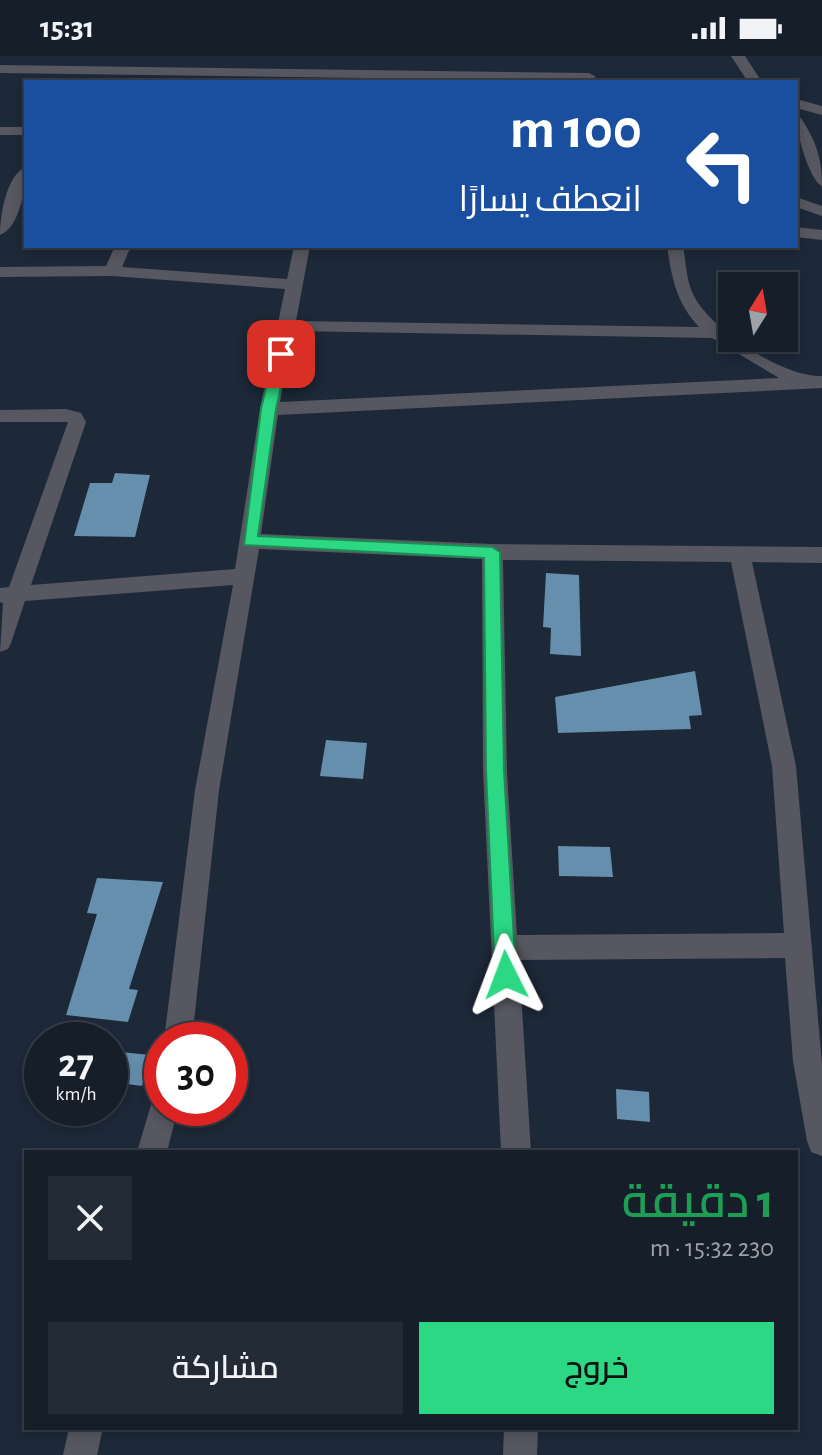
<!DOCTYPE html>
<html lang="ar">
<head>
<meta charset="utf-8">
<style>
  body { margin:0; font-family:"Alegreya Sans",Cairo,sans-serif; background:#232b36; color:#f1f3f6; direction:rtl; height:100vh; display:flex; flex-direction:column; font-size:30px; white-space:nowrap }
  * { box-sizing:border-box; margin:0 }
  p { font-size:26px; color:#9ea2a8 }
  .icon { flex:none; width:44px; height:44px; fill:none; stroke:currentColor; stroke-width:2; stroke-linecap:round; stroke-linejoin:round }
  .map { position:relative; flex:1; overflow:hidden; direction:ltr }
  .drawer { position:absolute; left:24px; top:1094px; width:774px; height:280px; display:flex; flex-direction:column; background:#161e2a; border-radius:0px; box-shadow:0 4px 12px #0003,0 0 0 2px #353c47; direction:rtl }
  .drawer>* { flex:none }
  .hud { position:absolute; left:24px; top:24px; width:774px; height:168px; border-radius:0px; box-shadow:0 4px 12px #0003,0 0 0 2px #353c47; direction:rtl; background:#1a4fa0; color:#fff; overflow:hidden }
  .needle { width:52px; rotate:11deg }
  .tools { position:absolute; left:718px; top:216px; display:grid; gap:16px }
  .tools a { display:grid; place-items:center; width:80px; height:80px; border-radius:0px; background:#161e2a; box-shadow:0 4px 12px #0003,0 0 0 2px #353c47; font-size:40px }
  .speed { position:absolute; left:24px; top:966px; display:flex; gap:16px; font-size:40px; font-weight:700; text-align:center }
  .speed>* { display:grid; place-content:center; width:104px; height:104px; border-radius:50%; background:#161e2a; box-shadow:0 4px 12px #0003,0 0 0 2px #353c47; line-height:1 }
  .speed small { font-size:20px; font-weight:400 }
  .speed .limit { border:12px solid #d22; background:#fff; color:#111 }
  .pin { position:absolute; display:grid; place-items:center; width:68px; height:68px; color:#fff; margin:-34px; border-radius:16px; box-shadow:0 4px 12px #0006 }
  .me { position:absolute; width:88px; margin:-44px; rotate:357deg; stroke-linejoin:round; filter:drop-shadow(0 0 6px #0008) }
  .turn { display:flex; align-items:center; gap:28px; height:168px; padding:0 24px; font-size:36px }
  .turn .icon { width:104px; height:104px; stroke-width:2.5 }
  .turn b { display:block; font-size:56px; line-height:68px }
  .round { display:grid; place-items:center; flex:none; width:84px; height:84px; border-radius:0px; background:#232b36 }
  .head { display:flex; align-items:center; justify-content:space-between; height:136px; padding:0 24px }
  h1 { font-size:48px; font-weight:600; line-height:60px; color:#1e9e55 }
  .button { display:flex; gap:16px; margin-top:auto; padding:16px 24px }
  .button a { flex:1; height:92px; border-radius:0px; background:#2cd884; color:#111; font-size:32px; font-weight:600; line-height:92px; text-align:center }
  .button a+a { background:#232b36; color:#f1f3f6 }
  .status { display:flex; justify-content:space-between; align-items:center; height:56px; padding:0 40px; background:#161e2a; direction:ltr }
  .status svg { height:22px; fill:currentColor }
  .map>svg:first-child { display:block }
</style>
</head>
<body>
<div class="status"><b>15:31</b><svg viewBox="0 0 49 12"><path d="M0 12V9h3v3zM5 12V6h3v6zM10 12V3h3v9zM15 12V0h3v12zM26 1h20v11H26zM47 4h2v5h-2z"/></svg></div>
<div class="map">
<svg width="822" height="1399" viewBox="0 0 822 1399">
  <rect width="100%" height="100%" fill="#1d2838"/>
  <path fill="#658fac" d="M115,417L150,419L135,481L74,480L90,427H112Z
    M546,517L579,519L581,600L550,598L551,572L543,571Z
    M695,615L702,659L689,660L691,673L558,677L555,641Z
    M326,684L367,687L363,723L320,720Z
    M558,790L610,791L613,821L559,820Z
    M97,822L163,826L129,933L138,934L128,966L66,959L97,858L87,857Z
    M121,996L150,999L142,1030L112,1026Z
    M616,1033L649,1036L650,1066L617,1063Z"/>
  <g fill="none" stroke-linecap="round" stroke-linejoin="round">
    <path fill="#565760" fill-rule="evenodd" d="M731,0H745L762,26H748Z
      M0,9L589,17L596,21L589,25L0,17Z
      M796,43L822,50V59L796,52Z
      M796,61L801,62C816,85 822,102 822,130C809,124 796,75 796,61Z
      M0,71H26V79H0Z
      M26,111C26,130 20,172 0,179C0,160 6,119 26,111Z
      M796,141L822,150V160L796,151Z
      M796,171L822,174V184L796,181Z
      M115,190H131L122,211L287,223L294,190H310L296,265L699,271C676,246 672,223 667,190H683C686,206 686,223 693,238C709,273 784,322 822,320V332L278,359L261,478L492,488L822,491V507L752,506L796,710L822,1008V1100L811,1096L807,1085L793,1005L785,902L519,904L531,1096H501L483,715L482,503L259,493L219,734L192,984H164L195,734L233,529L25,545L11,587L8,593L0,596L3,547L0,546V532L9,531L68,366H0V354L66,353L81,357L86,366L31,529L235,513L260,353L285,233L112,220L0,221V211L106,210ZM293,275L712,282L779,322L280,346ZM503,504L731,506L772,710L784,877L517,879L507,715Z
      M162,1038V1052H178L167,1096H137L153,1042Z
      M69,1372H103L97,1399H63Z
      M504,1372H538L537,1399H503Z"/>
  </g>
  <path fill="#2cd884" stroke="#1d8c56" stroke-width="2" d="M281,293L288,298L276,353L258,480L492,491L500,496L504,715L516,919L513,926L506,929L498,926L495,919L486,715L484,502L244,489L261,353L274,298Z"/>
</svg>
<div class="tools">
<a><svg class="needle" viewBox="-14 -14 28 28"><path d="M0-13l5 13h-10z" fill="#e53935"/><path d="M0 13l5-13h-10z" fill="#9ea2a8"/></svg></a>
</div>
<div class="speed"><div>27<small>km/h</small></div><div class="limit">30</div></div>
<div class="pin" style="left:281px;top:298px;background:#d93025"><svg class="icon" aria-label="arrive" viewBox="0 0 24 24"><path d="M6 21V4h12l-3 4 3 4H6"/></svg></div>
<svg class="me" style="left:506px;top:919px" viewBox="-20 -20 40 40"><path d="M0-17L14 15 0 8-14 15z" fill="#2cd884" stroke="#fff" stroke-width="4"/></svg>
<div class="hud">
<div class="turn"><svg class="icon" aria-label="left" viewBox="0 0 24 24"><path d="M17 20v-9H6M10 6l-5 5 5 5"/></svg><div><b>100 m</b>انعطف يسارًا</div></div>
</div>
<section class="drawer">
<div class="head"><div><h1>1 دقيقة</h1><p>230 m · 15:32</p></div><a class="round"><svg class="icon" aria-label="close" viewBox="0 0 24 24"><path d="M6 6l12 12M18 6L6 18"/></svg></a></div>
<div class="button"><a>خروج</a><a>مشاركة</a></div>
</section>
</div>
</body>
</html>
